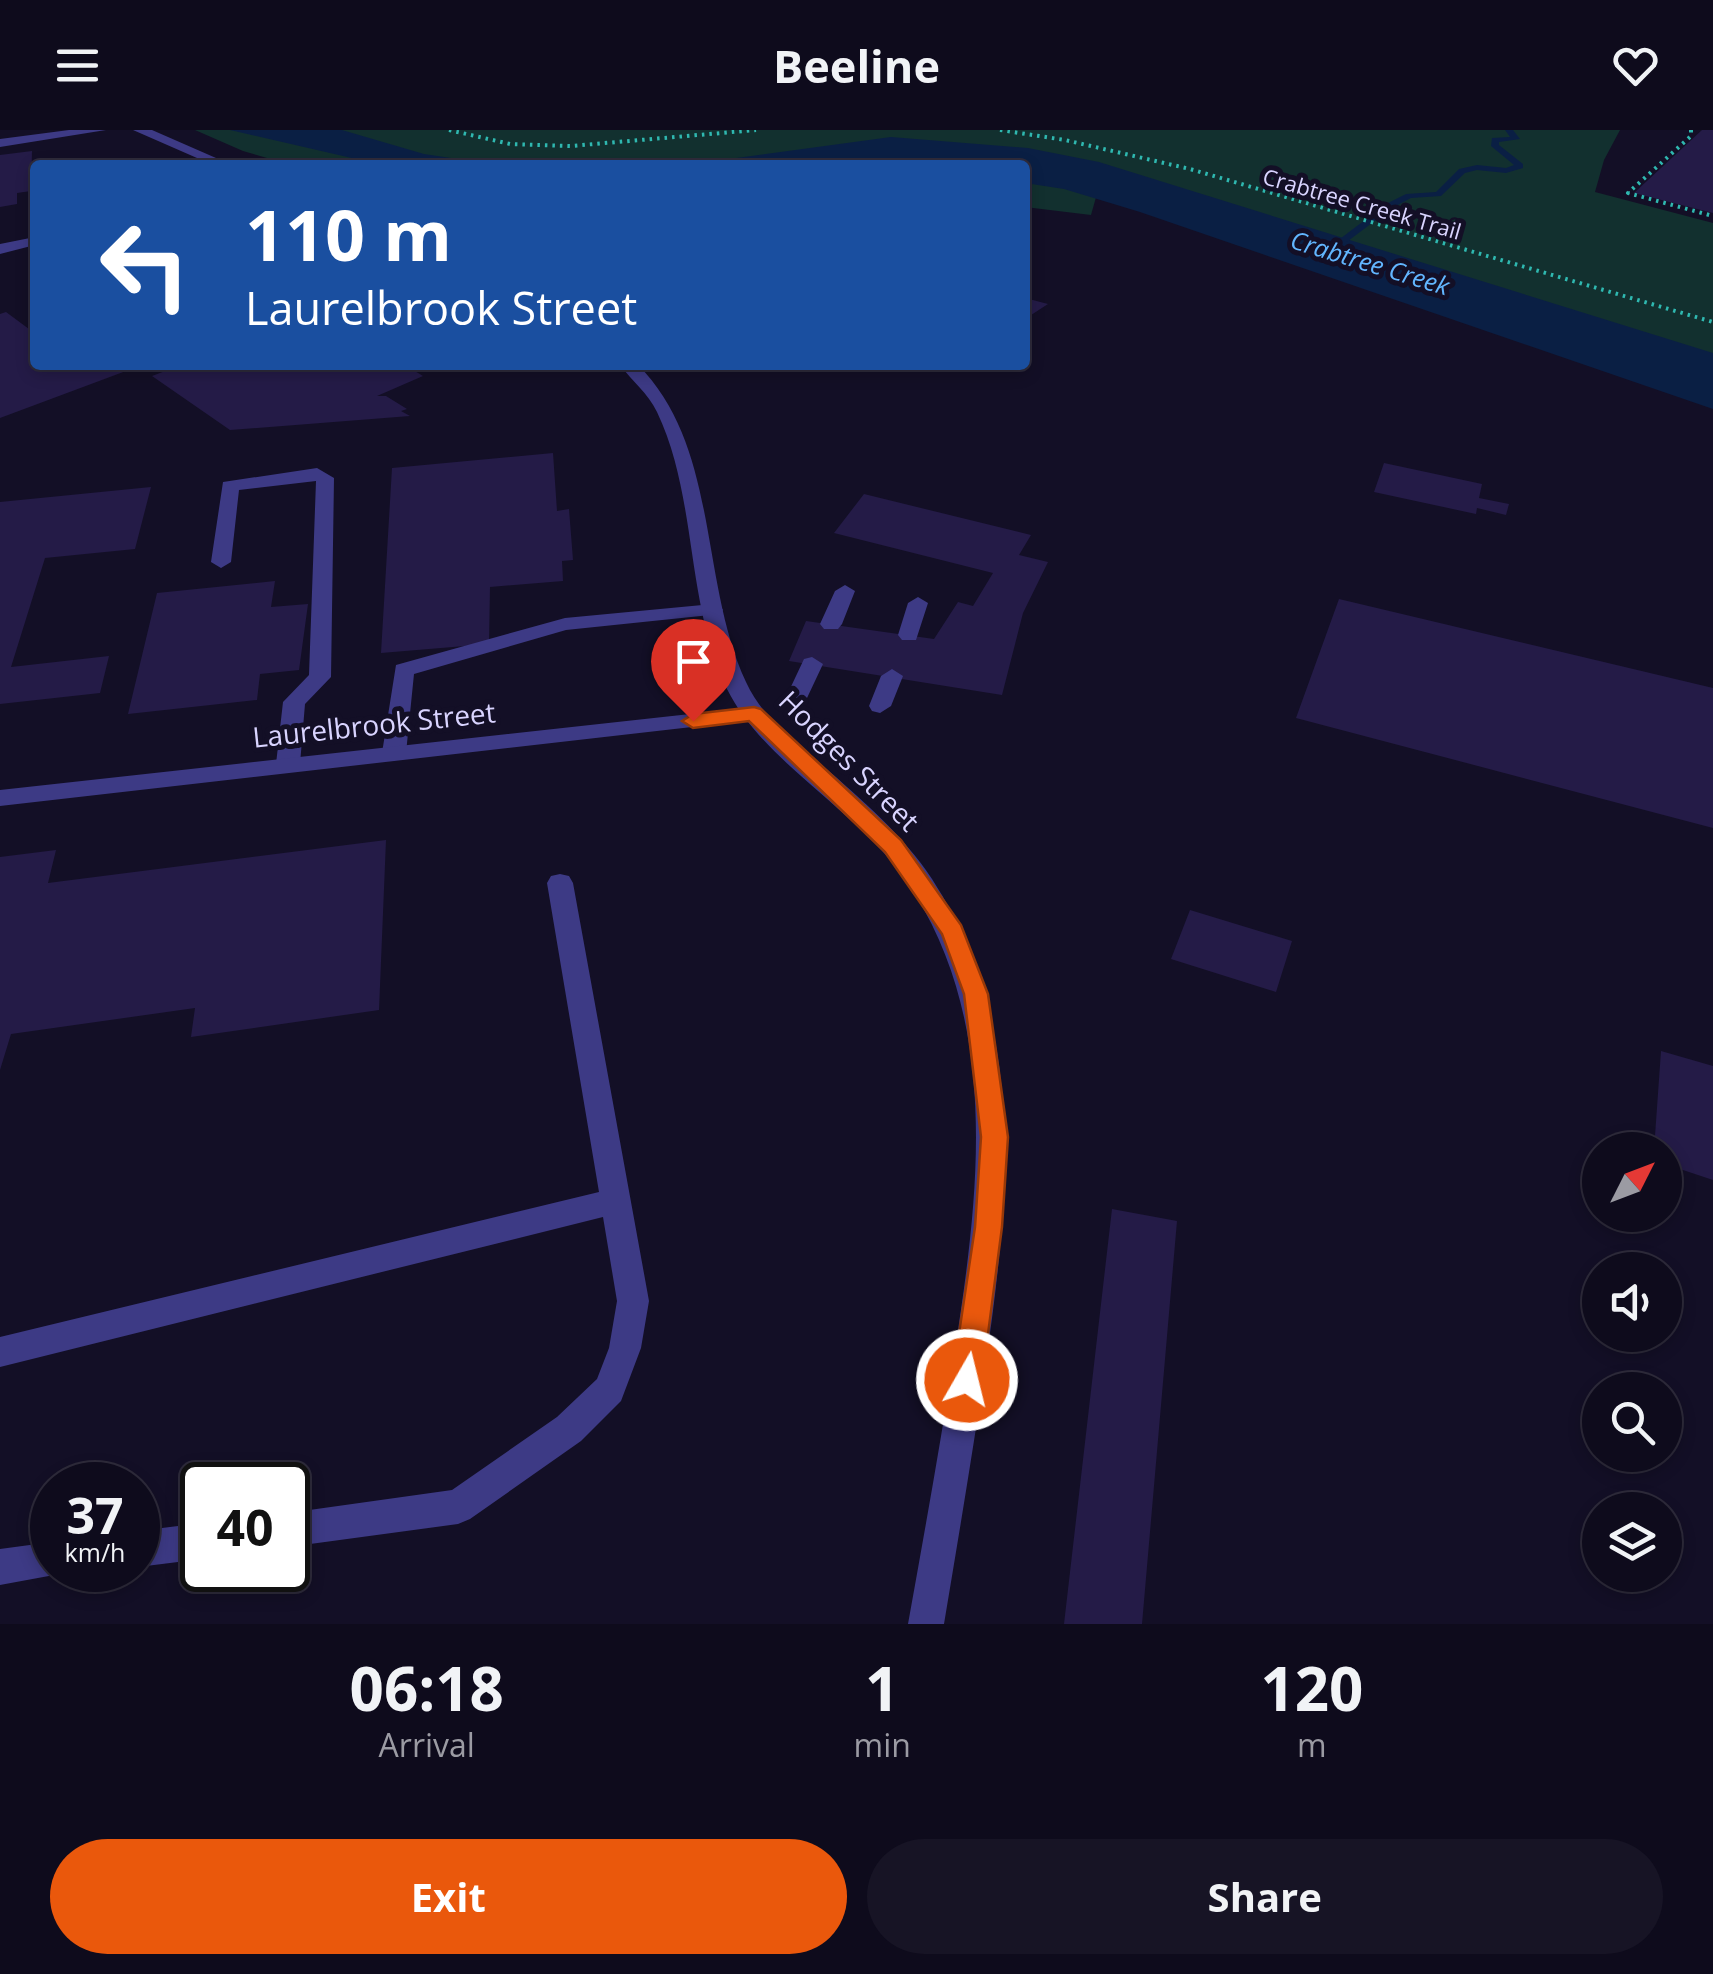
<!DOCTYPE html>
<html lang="en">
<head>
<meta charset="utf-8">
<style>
  body { margin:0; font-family:"Open Sans",sans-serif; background:#171425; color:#f1f3f6; height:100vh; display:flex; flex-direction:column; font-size:38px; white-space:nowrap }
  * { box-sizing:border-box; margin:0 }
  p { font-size:32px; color:#9b9ba3 }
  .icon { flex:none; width:55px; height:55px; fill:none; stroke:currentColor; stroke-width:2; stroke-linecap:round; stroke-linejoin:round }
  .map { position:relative; height:1494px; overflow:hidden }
  .side { display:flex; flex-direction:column; background:#0e0b1c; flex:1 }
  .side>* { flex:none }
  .top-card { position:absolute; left:30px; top:30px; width:1000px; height:210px; border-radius:10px; box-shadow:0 5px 15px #0003,0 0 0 2px #2e2b3b; background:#1a4fa0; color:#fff; overflow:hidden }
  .needle { width:65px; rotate:48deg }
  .tools { position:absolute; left:1582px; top:1002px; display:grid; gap:20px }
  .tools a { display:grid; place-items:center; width:100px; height:100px; border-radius:50%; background:#0e0b1c; box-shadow:0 5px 15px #0003,0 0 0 2px #2e2b3b; font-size:50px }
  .speed { position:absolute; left:30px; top:1332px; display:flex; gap:20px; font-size:50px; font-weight:700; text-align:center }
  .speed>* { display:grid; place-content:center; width:130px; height:130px; border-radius:50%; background:#0e0b1c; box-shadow:0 5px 15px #0003,0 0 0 2px #2e2b3b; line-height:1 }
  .speed small { font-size:25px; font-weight:400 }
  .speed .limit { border:5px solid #111; border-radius:15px; background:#fff; color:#111 }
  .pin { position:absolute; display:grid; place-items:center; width:85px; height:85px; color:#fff; margin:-102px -42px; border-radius:50% 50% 50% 0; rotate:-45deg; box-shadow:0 0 10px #0007 }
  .pin .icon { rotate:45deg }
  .me { position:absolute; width:110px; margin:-55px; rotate:8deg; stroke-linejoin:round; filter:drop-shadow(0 0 8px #0008) }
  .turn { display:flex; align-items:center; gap:35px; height:210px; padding:0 50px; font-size:45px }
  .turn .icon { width:130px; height:130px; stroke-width:2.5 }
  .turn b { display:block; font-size:70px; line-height:85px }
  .eta { display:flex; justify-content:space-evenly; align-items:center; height:170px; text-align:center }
  .eta b { font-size:60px; font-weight:700; line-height:70px }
  .button { display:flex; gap:20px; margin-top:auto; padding:20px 50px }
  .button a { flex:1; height:115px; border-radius:60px; background:#ea580c; color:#fff; font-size:40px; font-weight:700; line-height:115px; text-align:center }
  .button a+a { background:#171425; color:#f1f3f6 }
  header { display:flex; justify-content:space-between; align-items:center; height:130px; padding:0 50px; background:#0e0b1c; font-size:45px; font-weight:700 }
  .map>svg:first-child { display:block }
</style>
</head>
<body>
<header><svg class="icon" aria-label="menu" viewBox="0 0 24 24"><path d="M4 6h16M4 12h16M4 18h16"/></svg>Beeline<svg class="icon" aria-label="heart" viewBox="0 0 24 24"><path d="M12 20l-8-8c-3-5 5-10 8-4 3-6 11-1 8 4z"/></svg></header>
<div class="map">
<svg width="1713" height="1494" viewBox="0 0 1713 1494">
  <rect width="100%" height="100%" fill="#130f26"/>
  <path fill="#12302f" d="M195,0H1620L1604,30L1595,62L1713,93V248L1100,53L1091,85L1025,77V35H291L243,21Z"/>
  <path fill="#0a1f44" d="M230,0H342L424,24L498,35H382Z
    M891,7L1028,18L1099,32L1713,223V279L1140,82L1064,59L1025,53V35H648L707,32Z"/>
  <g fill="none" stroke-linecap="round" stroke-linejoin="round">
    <path fill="#0a1f44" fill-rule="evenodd" d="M1505,0H1513L1520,9L1499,12V15L1523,34V38L1506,43L1477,40L1465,43L1441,66L1411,68L1392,78L1332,123L1324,121L1386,74L1406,64L1436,62L1459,39L1477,35L1506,38L1514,35L1491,16L1492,8L1510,7Z"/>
  </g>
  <path fill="#241b47" d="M1702,0H1713V83L1634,63Z
    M32,21L31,61L17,63V74L0,77V25Z
    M1025,168L1048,174L1025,189Z
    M6,182L29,199L35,197V235H142L0,288V184Z
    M181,235H405L423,246L377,266H386L407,279L401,281L410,286L230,300L152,246Z
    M553,323L557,381L569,379L573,430L562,431L563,451L490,457L489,514L381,523L392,338Z
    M1384,333L1482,354L1479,368L1509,374L1506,385L1477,378L1476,384L1374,362Z
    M151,357L135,419L45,428L11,537L109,526L100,563L0,574V372Z
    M864,364L1031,405L1019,425L1048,432L1023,483L1002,565L789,531L806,491L934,509L958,472L973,476L993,443L834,403Z
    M275,451L271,477L308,474L299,540L260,544L257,570L128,584L157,463Z
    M1339,469L1713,558V698L1296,588Z
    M386,710L379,880L191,907L195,878L11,904L0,940V727L56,720L48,753Z
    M1190,780L1292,811L1276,862L1171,829Z
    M1661,921L1713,936V1050L1665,1034V1020H1654Z
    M1112,1079L1177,1091L1142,1494H1064Z"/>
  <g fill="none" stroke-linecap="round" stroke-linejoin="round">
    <path stroke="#2fb8b0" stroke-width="4" stroke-dasharray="2.5 5" stroke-linecap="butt" d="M449,0L510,14L571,16L756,0
      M1000,0L1065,10L1190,39L1713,192
      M1691,0V6L1628,63L1713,86"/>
    <path fill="#3d3a85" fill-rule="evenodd" d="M69,0H106L0,17V9Z
      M317,338L334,348L331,547L305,574L300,634L288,642L276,634L283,572L309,545L316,351L239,360L231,432L221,438L211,432L223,352Z
      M845,455L855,461L842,494L838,499H824L820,494L835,461Z
      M918,467L928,473L916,510H902L898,505L908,473Z
      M713,474L720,476L723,480L720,484L566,500L414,544L406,623L394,631L382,623L396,535L565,488Z
      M812,527L823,534L807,568H791L788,563L804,529Z
      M892,539L903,546L891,576L880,583L872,581L869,576L881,546Z
      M560,744L569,746L573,753L649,1171L641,1218L621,1271L581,1311L470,1389L458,1394L288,1417V1383L452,1360L557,1287L597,1249L609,1218L617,1171L603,1087L0,1237V1207L599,1062L547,753L551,746Z
      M202,1393V1429L138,1437V1401Z
      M52,1412V1440L65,1443L0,1455V1419Z"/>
    <path fill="#3d3a85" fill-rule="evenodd" d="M35,107V115L0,124V114Z
      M754,577L762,579L765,584L762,589L0,676V660Z"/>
    <path fill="#3d3a85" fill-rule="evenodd" d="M133,0H152L232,35H213Z
      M620,235H638C720,317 699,451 746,552C762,587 793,610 822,635C861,669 903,705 932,749C1026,893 1010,1062 987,1225C974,1315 959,1404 944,1494H908C924,1405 940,1316 954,1226C978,1071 1001,904 915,764C868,685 765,636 727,559C685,473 698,368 657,282C648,263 632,251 620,235Z"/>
  </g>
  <path fill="#ea580c" stroke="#983908" stroke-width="2.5" d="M754,577L761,579L901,710L961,795L988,864L1008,1007L1002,1097L982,1250L978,1260L967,1264L957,1260L952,1250L975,1097L981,1007L964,864L942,804L885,722L749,591L693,598L682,591L693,584Z"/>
  <g text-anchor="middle" stroke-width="10" stroke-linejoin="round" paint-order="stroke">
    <g font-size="22" fill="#d9d4ff" stroke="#130f26">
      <text transform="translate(1362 74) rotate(16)" y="8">Crabtree Creek Trail</text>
    </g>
    <g font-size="25" font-style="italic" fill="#62b6ff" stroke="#130f26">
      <text transform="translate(1370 133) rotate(17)" y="9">Crabtree Creek</text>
    </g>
    <g font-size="28" fill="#d9d4ff" stroke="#130f26">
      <text transform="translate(374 595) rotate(-6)" y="10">Laurelbrook Street</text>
      <text transform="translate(849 631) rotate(45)" y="10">Hodges Street</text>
    </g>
  </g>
</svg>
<div class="tools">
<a><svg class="needle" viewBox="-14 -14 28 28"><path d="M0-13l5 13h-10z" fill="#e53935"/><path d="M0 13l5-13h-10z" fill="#9b9ba3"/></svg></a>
<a><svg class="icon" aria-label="sound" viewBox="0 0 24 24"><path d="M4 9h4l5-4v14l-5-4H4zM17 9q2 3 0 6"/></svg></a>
<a><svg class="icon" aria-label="search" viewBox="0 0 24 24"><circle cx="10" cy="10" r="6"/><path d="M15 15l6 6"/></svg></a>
<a><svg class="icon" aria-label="layers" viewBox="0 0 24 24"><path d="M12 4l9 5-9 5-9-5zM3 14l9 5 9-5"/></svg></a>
</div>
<div class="speed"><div>37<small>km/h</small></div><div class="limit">40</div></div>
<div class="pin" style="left:693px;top:591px;background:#d93025"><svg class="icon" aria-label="arrive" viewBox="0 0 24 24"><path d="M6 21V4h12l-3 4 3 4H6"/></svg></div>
<svg class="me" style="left:967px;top:1250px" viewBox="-20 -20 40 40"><circle r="17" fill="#ea580c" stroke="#fff" stroke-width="3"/><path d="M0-11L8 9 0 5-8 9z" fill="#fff"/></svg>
<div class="top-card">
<div class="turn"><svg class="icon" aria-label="left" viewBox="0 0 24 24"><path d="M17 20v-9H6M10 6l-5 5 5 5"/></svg><div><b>110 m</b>Laurelbrook Street</div></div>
</div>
</div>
<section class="side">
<div class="eta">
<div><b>06:18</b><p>Arrival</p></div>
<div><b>1</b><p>min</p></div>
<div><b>120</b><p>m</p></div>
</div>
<div class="button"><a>Exit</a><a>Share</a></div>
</section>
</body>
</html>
